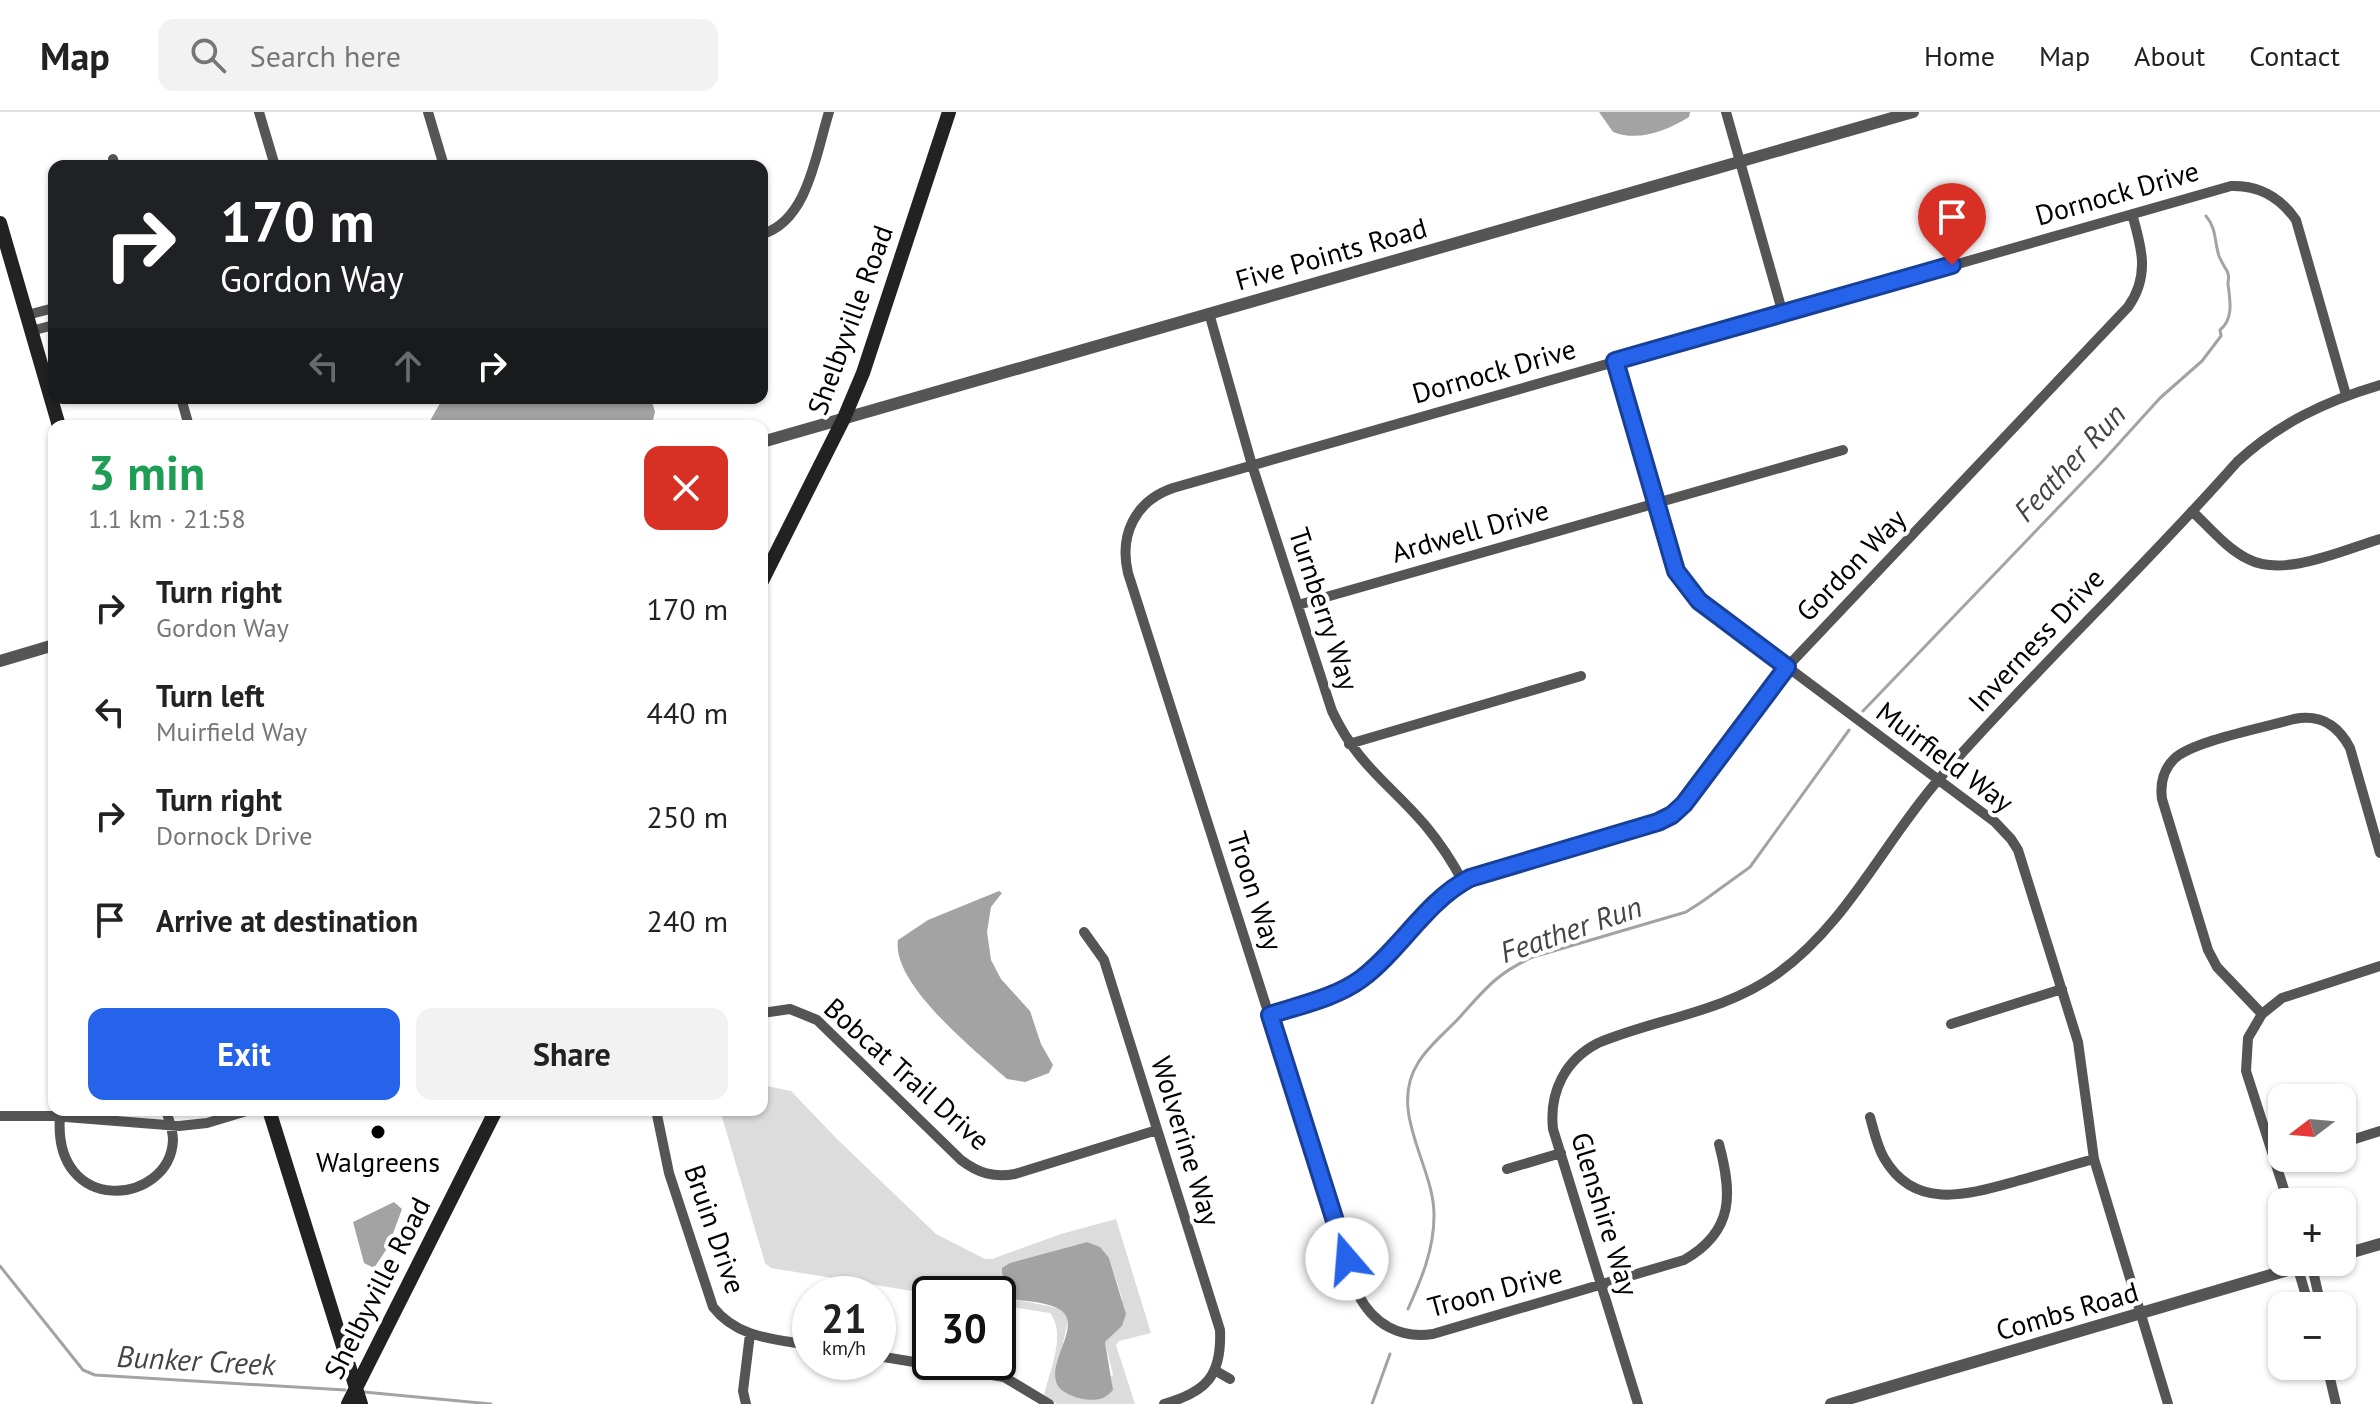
<!DOCTYPE html>
<html lang="en">
<head>
<meta charset="utf-8">
<style>
  body { margin:0; font-family:"PT Sans",sans-serif; background:#f2f2f2; color:#222; height:100vh; display:flex; flex-direction:column; font-size:30px; white-space:nowrap }
  * { box-sizing:border-box; margin:0 }
  p { font-size:26px; color:#767676 }
  .icon { flex:none; width:44px; height:44px; fill:none; stroke:currentColor; stroke-width:2; stroke-linecap:round; stroke-linejoin:round }
  .map { position:relative; flex:1; overflow:hidden }
  .details { position:absolute; left:48px; top:308px; width:720px; height:696px; display:flex; flex-direction:column; background:#fff; border-radius:16px; box-shadow:0 2px 6px #0004 }
  .details>* { flex:none }
  .top-card { position:absolute; left:48px; top:48px; width:720px; height:244px; border-radius:16px; box-shadow:0 2px 6px #0004; background:#202124; color:#fff; overflow:hidden }
  .needle { width:52px; rotate:254deg }
  .controls { position:absolute; left:2268px; top:972px; display:grid; gap:16px }
  .controls a { display:grid; place-items:center; width:88px; height:88px; border-radius:16px; background:#fff; box-shadow:0 2px 6px #0004; font-size:40px }
  .speed { position:absolute; left:792px; top:1164px; display:flex; gap:16px; font-size:40px; font-weight:700; text-align:center }
  .speed>* { display:grid; place-content:center; width:104px; height:104px; border-radius:50%; background:#fff; box-shadow:0 2px 6px #0004; line-height:1 }
  .speed small { font-size:20px; font-weight:400 }
  .speed .limit { border:4px solid #111; border-radius:12px; background:#fff; color:#111 }
  .pin { position:absolute; display:grid; place-items:center; width:68px; height:68px; color:#fff; margin:-82px -34px; border-radius:50% 50% 50% 0; rotate:-45deg; box-shadow:0 0 8px #0007 }
  .pin .icon { rotate:45deg }
  .me { position:absolute; width:88px; margin:-44px; rotate:342deg; stroke-linejoin:round; filter:drop-shadow(0 0 6px #0008) }
  .turn { display:flex; align-items:center; gap:28px; height:168px; padding:0 40px; font-size:36px }
  .turn .icon { width:104px; height:104px; stroke-width:2.5 }
  .turn b { display:block; font-size:56px; line-height:68px }
  .lanes { display:flex; align-items:center; height:76px; padding:0 40px; background:#0003; justify-content:center; gap:40px; direction:ltr }
  .lanes .off { opacity:.35 }
  .round { display:grid; place-items:center; flex:none; width:84px; height:84px; border-radius:16px; background:#f2f2f2 }
  .head { display:flex; align-items:center; justify-content:space-between; height:136px; padding:0 40px }
  h1 { font-size:48px; font-weight:700; line-height:60px; color:#1e9e55 }
  .action { display:flex; gap:16px; margin-top:auto; padding:16px 40px }
  .action a { flex:1; height:92px; border-radius:16px; background:#2563eb; color:#fff; font-size:32px; font-weight:700; line-height:92px; text-align:center }
  .action a+a { background:#f2f2f2; color:#222 }
  ul { padding:0; list-style:none }
  li { display:flex; align-items:center; gap:24px; height:104px; padding:0 40px }
  li div { flex:1 }
  li b { display:block; font-size:30px }
  li em { font-style:normal }
  header { display:flex; align-items:center; gap:48px; box-sizing:border-box; height:112px; padding:0 40px; background:#fff; border-bottom:2px solid #e0e0e0 }
  header strong { font-size:38px }
  nav { display:flex; gap:44px; margin-inline-start:auto; font-size:28px }
  .search { width:560px; height:72px; background:#f2f2f2; display:flex; align-items:center; gap:20px; box-sizing:border-box; padding:0 28px; border-radius:16px; color:#767676; font-size:30px }
  .map>svg:first-child { display:block }
</style>
</head>
<body>
<header>
<strong>Map</strong>
<div class="search"><svg class="icon" aria-label="search" viewBox="0 0 24 24"><circle cx="10" cy="10" r="6"/><path d="M15 15l6 6"/></svg>Search here</div>
<nav><a>Home</a><a>Map</a><a>About</a><a>Contact</a></nav>
</header>
<div class="map">
<svg width="2380" height="1292" viewBox="0 0 2380 1292">
  <rect width="100%" height="100%" fill="#fff"/>
  <path fill="#dcdcdc" fill-rule="evenodd" d="M762,973L791,979L837,1027L936,1122L985,1147H992L1061,1122L1116,1107L1151,1221L1119,1229L1116,1233L1135,1292H1057L1044,1283C1049,1260 1067,1222 1050,1201L998,1193V1182H931L771,1156L765,1151L720,998H762ZM1087,1130L1109,1146L1122,1186V1214L1105,1230L1113,1263L1086,1287L1064,1280L1056,1262L1068,1209L1065,1201L1058,1196L1013,1187L1006,1167L1010,1151Z"/>
  <path fill="#a3a3a3" d="M1599,0H1690L1689,5C1666,19 1639,30 1613,20Z
    M443,286H651L655,300L652,312L648,314H427Z
    M999,779L1002,781L991,795L987,820L991,848L1001,867L1030,899L1041,932L1053,953L1049,961L1025,970L1007,967C977,940 891,872 898,828L928,808Z
    M394,1090L402,1097L388,1135L374,1156L364,1151L353,1110Z
    M1087,1130L1100,1135L1109,1146L1126,1202L1122,1214L1105,1230L1113,1278C1110,1281 1107,1284 1103,1286C1091,1291 1063,1285 1057,1272C1048,1252 1075,1221 1066,1204C1059,1190 1027,1190 1013,1187L1002,1161V1156L1010,1151Z"/>
  <g fill="none" stroke-linecap="round" stroke-linejoin="round">
    <path stroke="#a3a3a3" stroke-width="3" d="M1863,599L2102,350L2160,286L2202,249L2221,224L2220,218C2234,207 2230,188 2228,172C2228,166 2230,165 2227,159C2224,154 2221,149 2219,144C2214,129 2217,117 2206,104
      M0,1154L83,1258L95,1263L345,1278
      M1408,1197C1421,1168 1434,1138 1434,1104C1435,1055 1387,1000 1418,951C1428,934 1446,920 1459,906C1485,877 1497,861 1533,845L1686,800L1703,789L1750,755L1849,618
      M364,1280L491,1292
      M1372,1292L1390,1242"/>
    <path stroke="#555" stroke-width="10" d="M259,0L275,54
      M428,0L444,54
      M1726,0L1783,202
      M113,47L115,54
      M762,122C808,109 816,41 829,0
      M1209,201L1252,353L1332,599C1358,654 1388,670 1425,713C1440,731 1452,749 1463,770
      M27,203L54,196
      M31,219L54,213
      M1615,249L1670,445L1683,471L1699,489L1995,710L2011,727L2018,738L2078,930L2094,1047L2168,1292
      M181,286L189,314
      M2192,399C2209,415 2227,437 2248,447C2284,466 2343,438 2380,427
      M1298,493L1843,338
      M1349,632L1581,564
      M1084,820L1104,848L1220,1218C1222,1263 1207,1280 1164,1292
      M762,901L790,897L817,908L961,1048C978,1061 994,1066 1015,1062L1157,1018
      M2262,902L2217,855L2208,838L2162,687C2160,672 2163,658 2174,647C2192,629 2267,615 2294,607C2321,602 2338,613 2350,636L2380,741
      M1270,903C1300,893 1336,886 1362,867C1401,837 1427,790 1470,766L1658,710L1681,695L1787,555L2128,195C2150,164 2142,136 2132,102
      M1951,912L2062,877
      M656,998L669,1061L713,1195C737,1226 774,1227 810,1233
      M0,1004H53L179,1014L207,1011L250,998
      M60,1004C52,1105 170,1094 173,1028C173,1018 169,1008 166,998
      M1870,1005C1874,1019 1877,1034 1884,1046C1915,1100 1970,1082 2017,1069C2043,1062 2068,1054 2094,1047
      M2342,1031L2380,1019
      M1719,1032C1732,1081 1735,1119 1684,1148L1433,1222C1400,1227 1373,1212 1358,1182L1128,461C1119,423 1135,389 1173,376L2231,74C2259,73 2280,85 2296,108L2346,283
      M2276,1051L2293,1046
      M1507,1057L1561,1041
      M2288,1090L2246,959L2248,926L2262,902L2282,886L2380,854
      M2296,1150L2309,1194
      M2311,1150L2321,1194
      M878,1244L1004,1265L1049,1292
      M2327,1254L2336,1292
      M1216,1259L1230,1267
      M746,1292L743,1279L750,1222
      M1638,1292L1553,1017C1549,980 1565,948 1598,931C1658,906 1722,901 1777,862C1846,813 1884,730 1939,667C2034,558 2141,459 2237,350C2279,311 2326,289 2380,273"/>
    <path stroke="#555" stroke-width="12" d="M762,330L1913,0
      M0,549L54,533
      M2342,1143L2380,1132
      M1831,1292L2315,1150"/>
    <path stroke="#222" stroke-width="14" d="M0,111L59,314
      M762,469L844,306L863,261L949,0
      M269,998L361,1292
      M348,1292L496,998"/>
  </g>
  <g fill="none" stroke-linecap="round" stroke-linejoin="round">
    <g stroke="#184099" stroke-width="20">
      <path id="route" d="M1347,1147L1270,903C1300,893 1335,886 1361,867C1401,837 1426,789 1470,766L1658,710L1672,703L1684,692L1787,555L1699,489L1676,459L1615,249L1952,153"/>
    </g>
    <use href="#route" stroke="#2563eb" stroke-width="14"/>
  </g>
  <circle fill="#000" stroke="#fff" stroke-width="3" cx="378" cy="1020" r="8"/>
  <g text-anchor="middle" stroke-width="8" stroke-linejoin="round" paint-order="stroke">
    <g font-size="28" fill="#000" stroke="#fff">
      <text transform="translate(2117 81) rotate(-16)" y="10">Dornock Drive</text>
      <text transform="translate(1331 142) rotate(-16)" y="10">Five Points Road</text>
      <text transform="translate(850 208) rotate(-70)" y="10">Shelbyville Road</text>
      <text transform="translate(1494 259) rotate(-16)" y="10">Dornock Drive</text>
      <text transform="translate(1470 419) rotate(-16)" y="10">Ardwell Drive</text>
      <text transform="translate(1851 453) rotate(-46)" y="10">Gordon Way</text>
      <text transform="translate(1324 497) rotate(72)" y="10">Turnberry Way</text>
      <text transform="translate(2036 528) rotate(-47)" y="10">Inverness Drive</text>
      <text transform="translate(1945 645) rotate(37)" y="10">Muirfield Way</text>
      <text transform="translate(1255 779) rotate(72)" y="10">Troon Way</text>
      <text transform="translate(907 962) rotate(42)" y="10">Bobcat Trail Drive</text>
      <text transform="translate(1186 1029) rotate(73)" y="10">Wolverine Way</text>
      <text transform="translate(1605 1102) rotate(73)" y="10">Glenshire Way</text>
      <text transform="translate(715 1117) rotate(71)" y="10">Bruin Drive</text>
      <text transform="translate(377 1176) rotate(-63)" y="10">Shelbyville Road</text>
      <text transform="translate(1495 1178) rotate(-15)" y="10">Troon Drive</text>
      <text transform="translate(2067 1199) rotate(-16)" y="10">Combs Road</text>
    </g>
    <g font-size="28" fill="#000" stroke="#fff">
      <text x="378" y="1060">Walgreens</text>
    </g>
    <g font-size="30" font-style="italic" fill="#444" stroke="#fff">
      <text transform="translate(2070 351) rotate(-47)" y="10">Feather Run</text>
      <text transform="translate(1571 818) rotate(-19)" y="10">Feather Run</text>
      <text transform="translate(196 1249) rotate(3)" y="10">Bunker Creek</text>
    </g>
  </g>
</svg>
<div class="controls">
<a><svg class="needle" viewBox="-14 -14 28 28"><path d="M0-13l5 13h-10z" fill="#e53935"/><path d="M0 13l5-13h-10z" fill="#767676"/></svg></a>
<a>+</a>
<a>−</a>
</div>
<div class="speed"><div>21<small>km/h</small></div><div class="limit">30</div></div>
<div class="pin" style="left:1952px;top:153px;background:#d93025"><svg class="icon" aria-label="arrive" viewBox="0 0 24 24"><path d="M6 21V4h12l-3 4 3 4H6"/></svg></div>
<svg class="me" style="left:1347px;top:1147px" viewBox="-20 -20 40 40"><circle r="19" fill="#fff"/><path d="M0-13L10 11 0 6-10 11z" fill="#2563eb"/></svg>
<div class="top-card">
<div class="turn"><svg class="icon" aria-label="right" viewBox="0 0 24 24"><path d="M7 20v-9h11M14 6l5 5-5 5"/></svg><div><b>170 m</b>Gordon Way</div></div>
<div class="lanes"><svg class="icon off" aria-label="left" viewBox="0 0 24 24"><path d="M17 20v-9H6M10 6l-5 5 5 5"/></svg><svg class="icon off" aria-label="ahead" viewBox="0 0 24 24"><path d="M12 20V5M6 11l6-6 6 6"/></svg><svg class="icon" aria-label="right" viewBox="0 0 24 24"><path d="M7 20v-9h11M14 6l5 5-5 5"/></svg></div>
</div>
<section class="details">
<div class="head"><div><h1>3 min</h1><p>1.1 km · 21:58</p></div><a class="round" style="background:#d93025;color:#fff"><svg class="icon" aria-label="close" viewBox="0 0 24 24"><path d="M6 6l12 12M18 6L6 18"/></svg></a></div>
<ul>
<li><svg class="icon" aria-label="right" viewBox="0 0 24 24"><path d="M7 20v-9h11M14 6l5 5-5 5"/></svg><div><b>Turn right</b><p>Gordon Way</p></div><em>170 m</em></li>
<li><svg class="icon" aria-label="left" viewBox="0 0 24 24"><path d="M17 20v-9H6M10 6l-5 5 5 5"/></svg><div><b>Turn left</b><p>Muirfield Way</p></div><em>440 m</em></li>
<li><svg class="icon" aria-label="right" viewBox="0 0 24 24"><path d="M7 20v-9h11M14 6l5 5-5 5"/></svg><div><b>Turn right</b><p>Dornock Drive</p></div><em>250 m</em></li>
<li><svg class="icon" aria-label="arrive" viewBox="0 0 24 24"><path d="M6 21V4h12l-3 4 3 4H6"/></svg><div><b>Arrive at destination</b></div><em>240 m</em></li>
</ul>
<div class="action"><a>Exit</a><a>Share</a></div>
</section>
</div>
</body>
</html>
